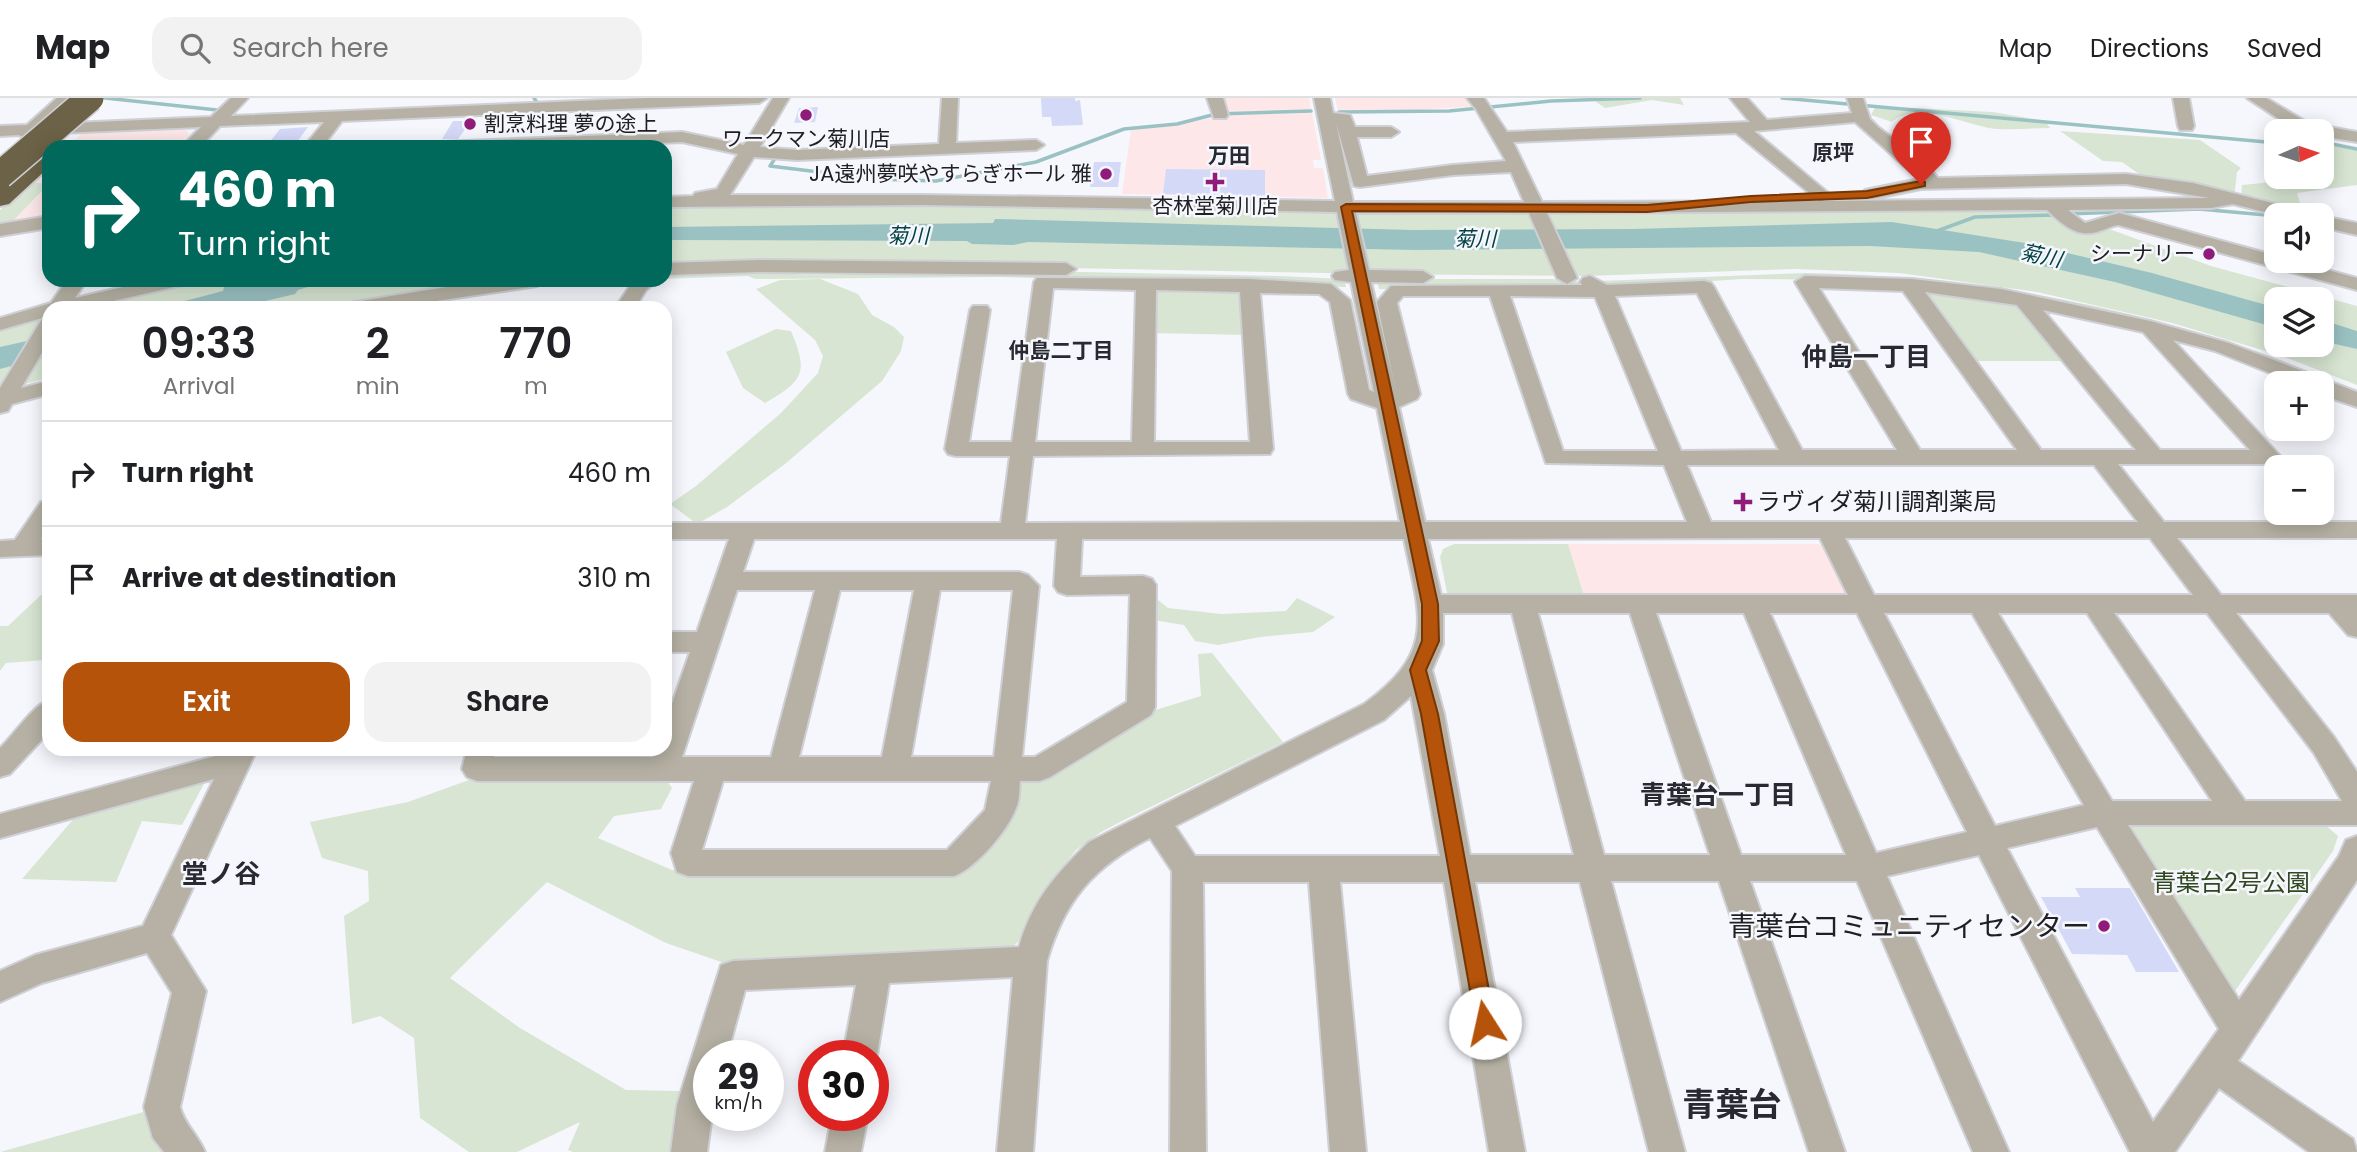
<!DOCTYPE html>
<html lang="en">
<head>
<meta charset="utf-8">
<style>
  body { margin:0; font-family:Poppins,"Noto Sans JP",sans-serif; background:#f2f2f2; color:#202124; height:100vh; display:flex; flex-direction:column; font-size:26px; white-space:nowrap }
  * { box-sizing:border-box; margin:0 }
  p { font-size:23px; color:#757577 }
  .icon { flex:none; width:38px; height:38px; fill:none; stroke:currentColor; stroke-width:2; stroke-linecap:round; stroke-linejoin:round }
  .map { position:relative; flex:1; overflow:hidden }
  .drawer { position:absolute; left:42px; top:203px; width:630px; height:455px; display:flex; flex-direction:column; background:#fff; border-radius:21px; box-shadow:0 4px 18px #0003 }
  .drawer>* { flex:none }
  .hud { position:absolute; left:42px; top:42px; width:630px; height:147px; border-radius:21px; box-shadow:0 4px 18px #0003; background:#00695c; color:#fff; overflow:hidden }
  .needle { width:46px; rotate:87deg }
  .tools { position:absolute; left:2264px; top:21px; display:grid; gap:14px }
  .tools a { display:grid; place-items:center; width:70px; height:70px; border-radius:14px; background:#fff; box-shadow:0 4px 18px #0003; font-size:35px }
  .speed { position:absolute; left:693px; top:942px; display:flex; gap:14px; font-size:35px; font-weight:700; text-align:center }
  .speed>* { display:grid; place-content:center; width:91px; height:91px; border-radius:50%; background:#fff; box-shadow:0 4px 18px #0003; line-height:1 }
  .speed small { font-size:18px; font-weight:400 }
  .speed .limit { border:10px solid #d22; background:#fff; color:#111 }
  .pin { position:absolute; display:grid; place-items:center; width:60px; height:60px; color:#fff; margin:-72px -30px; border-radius:50% 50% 50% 0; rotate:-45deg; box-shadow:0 0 7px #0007 }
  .pin .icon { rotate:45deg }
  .me { position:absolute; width:77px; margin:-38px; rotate:350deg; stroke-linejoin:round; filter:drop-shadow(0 0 5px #0008) }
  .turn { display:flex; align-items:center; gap:24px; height:147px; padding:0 21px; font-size:32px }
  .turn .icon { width:91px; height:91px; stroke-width:2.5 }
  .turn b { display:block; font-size:49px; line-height:60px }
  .eta { display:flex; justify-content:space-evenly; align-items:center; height:119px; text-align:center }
  .eta b { font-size:42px; font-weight:600; line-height:49px }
  .button { display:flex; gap:14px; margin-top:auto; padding:14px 21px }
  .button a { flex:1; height:80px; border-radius:21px; background:#b45309; color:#fff; font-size:28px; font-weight:600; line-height:80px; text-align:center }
  .button a+a { background:#f2f2f2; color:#202124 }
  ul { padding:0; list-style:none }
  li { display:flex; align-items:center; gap:21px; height:105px; padding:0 21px; border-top:2px solid #e0e0e0 }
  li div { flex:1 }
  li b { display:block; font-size:26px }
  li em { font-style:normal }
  header { display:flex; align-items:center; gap:42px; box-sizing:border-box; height:98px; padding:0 35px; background:#fff; border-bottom:2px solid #e0e0e0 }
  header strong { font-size:33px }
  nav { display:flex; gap:38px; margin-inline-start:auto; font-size:24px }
  .search { width:490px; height:63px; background:#f2f2f2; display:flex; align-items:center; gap:18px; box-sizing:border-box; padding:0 24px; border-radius:21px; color:#757577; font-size:26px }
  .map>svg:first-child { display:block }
</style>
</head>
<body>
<header>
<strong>Map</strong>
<div class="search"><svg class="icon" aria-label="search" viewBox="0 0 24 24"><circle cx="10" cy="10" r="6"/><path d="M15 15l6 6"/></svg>Search here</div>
<nav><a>Map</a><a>Directions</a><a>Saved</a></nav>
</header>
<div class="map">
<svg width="2357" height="1054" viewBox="0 0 2357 1054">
  <rect width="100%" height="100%" fill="#f6f7fd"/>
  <path fill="#fde7e9" d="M1219,0H1309L1311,12L1223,14Z
    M1335,0H1469L1479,8L1396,13L1338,12Z
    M1312,15L1321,62H1313L1314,70H1323L1328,100L1122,96L1131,31L1178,27L1224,17Z
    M185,32L190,36L177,49H67L81,36Z
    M49,66V121L9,127L49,87L29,84Z
    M1568,446H1818L1830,452L1852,494L1846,501H1585Z"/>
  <path fill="#d8e5d2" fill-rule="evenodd" d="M1600,0H1680L1684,7L1652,2L1605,10L1596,4Z
    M1876,8L1993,14L2045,23L2050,30C2030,30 2008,33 1989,30C1963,25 1914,3 1892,24L1871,17Z
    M2060,33L2200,42L2241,70L2237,74L2234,100L2142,78L2122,64L2103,63Z
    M2322,47L2357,50V87L2297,95L2300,105L2312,117L2241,100L2242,87L2322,79Z
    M29,84L49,86L9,127L0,129V112Z
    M1006,102L1333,115L1961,107L2046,108L2211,168L2357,208V287L2282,258L2172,225L2037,194L1899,175L1796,171L1586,178L1375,176L911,167H665V105ZM2277,201H2322V247H2277Z
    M869,170L1280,178L1344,181L1346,189L1001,179L755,181L748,178L665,181V179C690,177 716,172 741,173C767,173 849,184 869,170Z
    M1807,175C1962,177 2132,207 2278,261C2304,270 2331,283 2357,293V301L2221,247L2153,228L1870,182L1742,181L1610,190L1598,183Z
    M820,181L858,196L872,217L894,229L904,239L901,253L882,283L785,366L727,409L697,426L670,406L696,388L781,315L818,275L823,258L815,242L756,191L780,182Z
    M1377,181H1551L1584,184L1593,189L1379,191Z
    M203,182H514L396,198L344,210H91Z
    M1151,188L1241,190L1248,237L1150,235Z
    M1917,189L2019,202L2068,263H1972Z
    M49,220V280L0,292V233Z
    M776,231L791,233C809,275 803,283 765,305L743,290L726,254Z
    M1454,446H1568L1585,501H1461L1447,495L1440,459L1443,451Z
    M41,497H49V558L45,562L6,565L0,573V528H8Z
    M1153,498L1168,510L1221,516L1286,513L1297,500L1335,519L1313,534L1260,539L1218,547L1195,543L1184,527L1153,522Z
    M1212,555L1283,644L1124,722L1101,734L1076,752L1038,801L1018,844L1002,857L727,866L666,845L547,784L450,880L520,930L626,992L679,993L687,1002L680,1054H573L568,1052L580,1024L517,1054H469L420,1020L414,940L380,918L352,926L344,818L369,803L368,773L322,760L310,724L408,704L469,682L489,678L664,679L672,690L661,711L614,718L598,740L672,772H962L1013,689L1026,679L1149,614L1201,598L1198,556Z
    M207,680L182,727L142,723L116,784L22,781L82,711Z
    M2129,720H2317L2338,738L2333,753L2235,893L2217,887L2121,730Z
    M147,1013L187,1054H0Z"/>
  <path fill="#9bc2c3" d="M995,121L1413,132L1633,131L1892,124L2025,145L2152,175L2277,210V230L2115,184L1979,154L1870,148L1415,152L1028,144L1013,147L972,146L967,143L665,142V129L993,125Z
    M252,182H330L298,192L295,196L236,210H158L223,193L224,189Z
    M2322,222L2357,233V251L2322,243Z
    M49,238V258L0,271V249Z"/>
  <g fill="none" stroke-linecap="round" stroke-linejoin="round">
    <path stroke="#9bc2c3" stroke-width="3.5" d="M105,0L217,12
      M534,0L536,3
      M1782,0L2277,45
      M1339,14L1449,13L1551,3L1640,0
      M2322,44L2357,51
      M776,59L770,68L876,81L936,83L1036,64L1124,31L1177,26L1216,16L1311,13
      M2067,116L2199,111L2277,118
      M1937,133L1975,119L2057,117"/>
  </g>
  <path fill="#d5d9f8" d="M1041,0H1075V3L1080,2L1083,27L1052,28L1051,19H1042Z
    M818,9L815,24L794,25L799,10Z
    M453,23H471L458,41H442Z
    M308,29L297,44L268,46L280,31Z
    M1094,64H1121L1118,89H1090Z
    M1166,71L1265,72V99L1163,96Z
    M2075,790H2130L2179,874H2136L2127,857L2072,856L2041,799H2080Z"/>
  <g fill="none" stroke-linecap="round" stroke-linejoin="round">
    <g stroke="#cfd0d6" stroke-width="4">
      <path id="minor" d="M57,0H75L48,26L211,19L231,0H248L231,18L647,0H767L759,5L342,23L322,49H304L324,24L220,28L200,49H181L201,29L36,36L27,41L19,37L0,38V28L27,27Z
        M773,0H789L760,49L797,52L939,46L942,0H958L956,45L1036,42L1044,47L1036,52L797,62L754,59L730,97H922L1335,103L1314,0H1330L1333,15L1350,17L1355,29H1391L1399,34L1391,39H1357L1367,78L1453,67L1506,63L1476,11L1467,0H1484L1507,34L1750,24L1730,0H1747L1767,22L1852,15L1847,0H1863L1870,21L1878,29L1919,60L1938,80L2126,76L2193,85L2304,113L2307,117H2277L2233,106L2211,110L2068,112L2085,125L2119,115L2277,158V163H2294L2357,180V192L2118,127C2111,128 2104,132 2097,134C2076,140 2061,125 2047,112L1547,115L1577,180L1567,186L1557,180L1529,115H1356L1369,172L1423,173L1433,179L1423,185L1371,184L1396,294L1377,204L1391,188L1582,187L1580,184L1583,180L1590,178L1607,187L1704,183L1711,185L1714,189L1802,352H1897L1795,184L1805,178L1912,181L2001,191L2150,223L2229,245L2357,294V309L2322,297V285H2295L2215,253L2173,242L2281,359L2277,364L2269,366H2118L2164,424H2357V440H2177L2221,497H2357V539L2348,537L2329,515H2236L2334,639L2357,674V727H2128L2239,902L2339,758L2346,742L2357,738V782L2238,963L2353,1041L2357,1054H2309L2219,990L2175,1054H2130L1979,757L1887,778L2009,1054H1973L1857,783H1750L1845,1054H1809L1719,783H1611L1685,1054H1649L1580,784H1475L1525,1054H1489L1444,784H1340L1366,1054H1330L1309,784H1203L1206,1054H1170L1172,773L1150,740C1094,768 1064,803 1047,863L1033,1054H997L1013,879L889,885L877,957L873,966V957H843L856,887L745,892L727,957H709V1017H712L707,1054H671L677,1007L721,867L733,863L1019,849C1032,803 1056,776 1089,744L1364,606C1437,553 1420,519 1404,441H1082L1080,479L1143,478L1152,481L1156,487L1155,609L1151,617L1050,679L1040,683H1020C1019,691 1020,702 1016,710C1008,732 976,770 954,778H688L677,774L671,755L694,683H477L467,679L462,671L467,651H495L494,659H653L656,651H665V626L690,554H665V534H697L729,441H665V425H1001L1010,358H956L948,356L945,351L970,212L973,208H987L990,212L969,344H1012L1034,184L1037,180L1249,181L1331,186L1350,202L1369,292L1374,294L1351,184L1335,182L1332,178L1335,174L1349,172L1337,114L922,107L665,109V99L693,98L695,95L717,91L738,56L682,44L563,49H432L441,44L682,34L744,47ZM1855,24L1919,81L1865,92L1862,96L1871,101L1921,91L2126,86L2209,100L1823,103L1830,98L1827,94L1754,33ZM1336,25L1354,88L1360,89L1453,77L1511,74L1524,104H1353ZM1736,35L1819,103L1542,104L1513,44ZM1053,190L1136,192L1132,344H1035ZM1819,190L1903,193L2017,352H1920ZM1156,192L1240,194L1250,344H1154ZM1925,194L2017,207L2136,352H2041ZM1260,195L1319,196L1330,204L1348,296L1351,301L1377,310L1400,424L1025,425L1033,358L1270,356L1273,351ZM1697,195L1779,352L1681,353L1615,198ZM1403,198H1490L1546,365L1664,367L1687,424H1425L1399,309L1417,301L1420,296L1397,205ZM1510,198L1595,199L1658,353H1563ZM2043,212L2143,234L2250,352H2160ZM1687,367H2094L2138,424H1711ZM1820,440L1848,497H1441L1428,441ZM1845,440H2150L2193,497H1874ZM754,441H1057L1054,488L1058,494L1067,497L1130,496L1127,604L1035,659H1022L1039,488L1028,477L1019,474H743ZM737,492H815L771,659H682ZM840,492H914L882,659H799ZM940,492H1013L994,659H911ZM1443,515H1512L1574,757H1470L1444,616L1432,572L1443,546ZM1538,515H1630L1710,757H1604ZM1656,515H1744L1846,757H1741ZM1770,515H1857L1967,734L1876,755ZM1884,515H1972L2084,707L1995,728ZM1998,515H2087L2212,703H2112ZM2114,515H2207L2314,655L2342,703H2245ZM1411,598L1440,758H1195L1175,728L1384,622ZM723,683H991L985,712L947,752H702ZM2097,729L2219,931L2153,1024L2007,750Z
        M1207,0H1223L1228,17L1226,20H1214Z
        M2173,0H2189L2194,28L2192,32H2180L2178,28Z
        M2247,0H2266L2308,25L2357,34V44L2322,38V33H2297Z
        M49,118V130L0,138V126Z
        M2322,118L2357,125V137L2322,129Z
        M759,162L1066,165L1076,171L1066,177L759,174L665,177V165Z
        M67,182H87L75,200L154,182H190L187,186L83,210H49V218L0,232V220L51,205Z
        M489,182H547L537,188L389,210H345L348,206L355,204Z
        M634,182H657L646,192L635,210H615Z
        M49,219V243L21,290L49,283V296L12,306L8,313L0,315V290L42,221Z
        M49,402V428L41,441H49V457L0,459V443L15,442L41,404Z
        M49,602V634L10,676L0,679V650C14,637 32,608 49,602Z
        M229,651H257L171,837L206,893L180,1009C184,1026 198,1037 205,1054H164L153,1040L144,1009L172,895L147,855L42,885L0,904V873L35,857L143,828L214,681L0,740V716L227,655Z
        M832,1017H868L861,1054H825Z"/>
    </g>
    <g stroke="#cfd0d6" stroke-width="4">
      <path id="highway" d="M49,47L55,49H49V69L9,106L0,108V86L40,50Z"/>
    </g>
    <use href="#minor" fill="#b6b1a4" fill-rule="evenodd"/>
    <use href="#highway" fill="#6b6247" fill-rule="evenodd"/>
    <g stroke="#cfd0d6" stroke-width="30" stroke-linecap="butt">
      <path id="highway-bridge" d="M0,77L90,0"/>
    </g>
    <use href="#highway-bridge" stroke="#6b6247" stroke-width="27"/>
  </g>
  <path fill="#b45309" stroke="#753606" stroke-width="2" d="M1921,83L1925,84V88L1867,100L1751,104L1647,114L1352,113L1438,506L1439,543L1426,572L1438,616L1495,925L1492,932L1485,935L1477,932L1421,616L1410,572L1422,543V506L1341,109L1346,106L1647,107L1751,98L1867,93Z"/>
  <g fill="#8f1b7b" stroke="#f6f7fd" stroke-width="2.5">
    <circle cx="806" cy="17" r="7"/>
    <circle cx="470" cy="26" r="7"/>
    <circle cx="1106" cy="76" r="7"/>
    <path d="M1211.5 73.5h7v7h7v7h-7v7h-7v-7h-7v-7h7z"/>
    <circle cx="2209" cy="156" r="7"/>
    <path d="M1739.5 393.5h7v7h7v7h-7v7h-7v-7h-7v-7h7z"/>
    <circle cx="2104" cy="828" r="7"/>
  </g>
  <g text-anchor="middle" stroke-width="5" stroke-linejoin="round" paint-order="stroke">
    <g font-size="21" fill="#202024" stroke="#f6f7fd">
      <text x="484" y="33" text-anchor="start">割烹料理 夢の途上</text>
      <text x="806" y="48">ワークマン菊川店</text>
      <text x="1092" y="83" text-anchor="end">JA遠州夢咲やすらぎホール 雅</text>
      <text x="1215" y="115">杏林堂菊川店</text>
      <text x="2195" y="163" text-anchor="end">シーナリー</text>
    </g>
    <g font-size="21" font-weight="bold" fill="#282931" stroke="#f6f7fd">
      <text x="1833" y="62">原坪</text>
      <text x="1229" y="65">万田</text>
      <text x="1061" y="260">仲島二丁目</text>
    </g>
    <g font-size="21" font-style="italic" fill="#024244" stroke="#f6f7fd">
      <text x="908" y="145">菊川</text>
      <text x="1475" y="148">菊川</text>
      <text transform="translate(2041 158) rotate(12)" y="7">菊川</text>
    </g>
    <g font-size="24" fill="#202024" stroke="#f6f7fd" text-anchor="start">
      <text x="1757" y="412">ラヴィダ菊川調剤薬局</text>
    </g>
    <g font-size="24" fill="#2f481f" stroke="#f6f7fd">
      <text x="2231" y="793">青葉台2号公園</text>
    </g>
    <g font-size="26" font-weight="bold" fill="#282931" stroke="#f6f7fd">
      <text x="1866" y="268">仲島一丁目</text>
      <text x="1718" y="706">青葉台一丁目</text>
      <text x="221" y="785">堂ノ谷</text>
    </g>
    <g font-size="28" fill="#202024" stroke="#f6f7fd" text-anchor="end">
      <text x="2090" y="838">青葉台コミュニティセンター</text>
    </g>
    <g font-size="33" font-weight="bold" fill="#282931" stroke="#f6f7fd">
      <text x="1732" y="1018">青葉台</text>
    </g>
  </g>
</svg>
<div class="tools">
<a><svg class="needle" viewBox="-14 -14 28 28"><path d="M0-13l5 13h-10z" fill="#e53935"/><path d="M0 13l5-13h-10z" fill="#757577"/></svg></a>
<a><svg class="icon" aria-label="sound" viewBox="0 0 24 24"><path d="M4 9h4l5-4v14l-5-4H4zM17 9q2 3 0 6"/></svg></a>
<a><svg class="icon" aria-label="layers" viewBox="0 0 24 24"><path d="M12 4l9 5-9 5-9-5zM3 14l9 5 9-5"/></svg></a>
<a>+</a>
<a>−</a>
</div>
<div class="speed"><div>29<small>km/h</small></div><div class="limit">30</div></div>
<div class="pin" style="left:1921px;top:86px;background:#d93025"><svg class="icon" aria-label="arrive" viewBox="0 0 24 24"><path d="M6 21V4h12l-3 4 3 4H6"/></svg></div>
<svg class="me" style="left:1485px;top:925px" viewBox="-20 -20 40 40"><circle r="19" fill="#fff"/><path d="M0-13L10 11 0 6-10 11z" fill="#b45309"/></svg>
<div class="hud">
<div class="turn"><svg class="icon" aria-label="right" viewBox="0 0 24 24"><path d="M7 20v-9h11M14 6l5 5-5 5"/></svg><div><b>460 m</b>Turn right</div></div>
</div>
<section class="drawer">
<div class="eta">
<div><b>09:33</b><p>Arrival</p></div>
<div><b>2</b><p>min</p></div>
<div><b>770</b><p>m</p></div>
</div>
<ul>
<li><svg class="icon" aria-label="right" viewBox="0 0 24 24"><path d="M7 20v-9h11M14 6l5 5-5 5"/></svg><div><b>Turn right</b></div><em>460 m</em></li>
<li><svg class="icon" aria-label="arrive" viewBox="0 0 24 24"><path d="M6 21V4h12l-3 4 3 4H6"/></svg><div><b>Arrive at destination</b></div><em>310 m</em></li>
</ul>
<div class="button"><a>Exit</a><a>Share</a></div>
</section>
</div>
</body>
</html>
